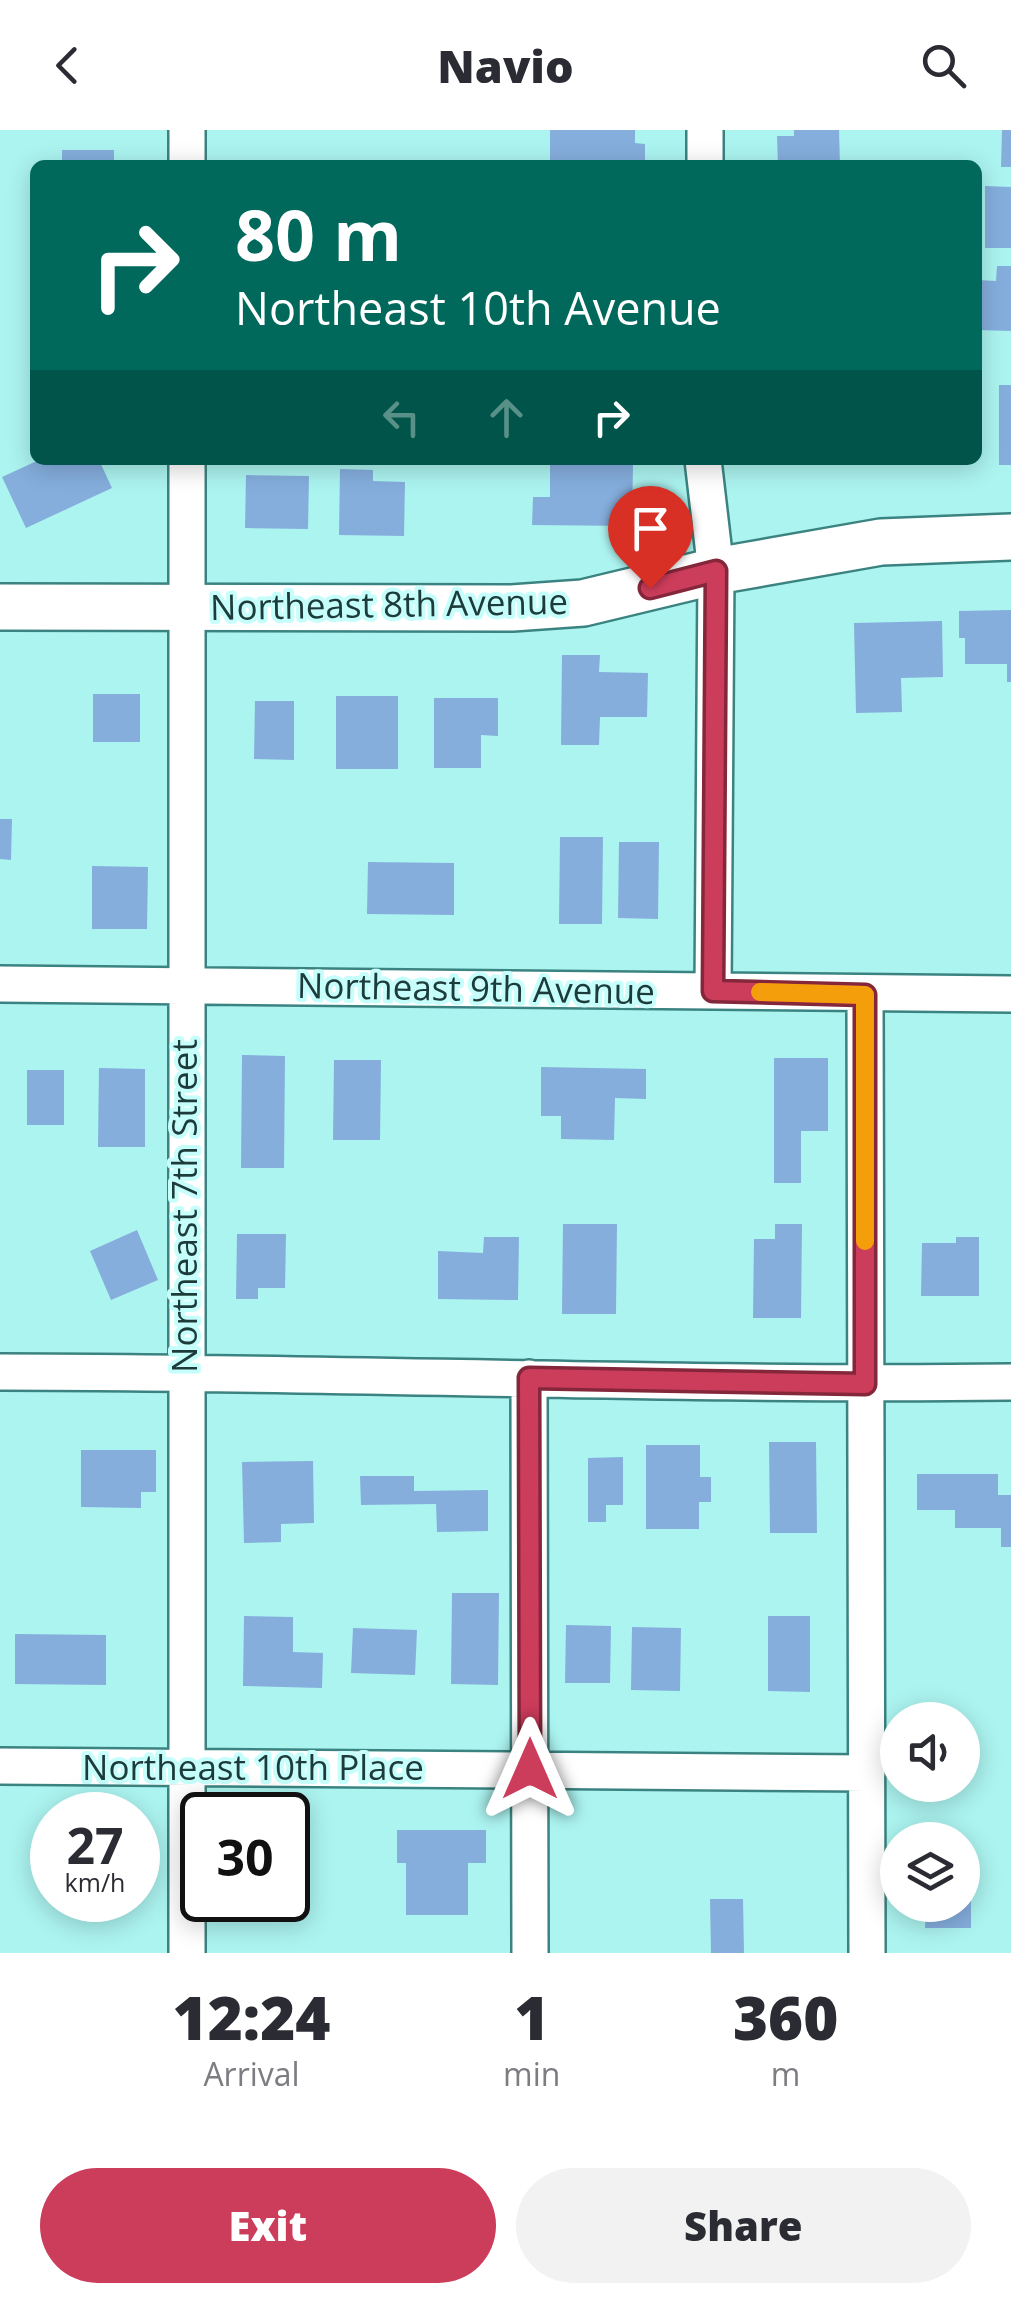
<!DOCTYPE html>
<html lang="en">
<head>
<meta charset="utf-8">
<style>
  body { margin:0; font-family:"Open Sans",sans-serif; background:#f2f2f3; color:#2b2b33; height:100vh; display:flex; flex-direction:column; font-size:38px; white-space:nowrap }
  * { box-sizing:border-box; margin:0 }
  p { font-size:32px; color:#7c7c81 }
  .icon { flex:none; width:55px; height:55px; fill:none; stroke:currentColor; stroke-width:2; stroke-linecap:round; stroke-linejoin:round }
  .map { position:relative; height:1823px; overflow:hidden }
  .panel { display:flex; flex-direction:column; background:#fff; flex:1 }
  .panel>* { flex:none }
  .hud { position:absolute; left:30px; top:30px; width:952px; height:305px; border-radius:15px; box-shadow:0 5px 25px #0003; background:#00695c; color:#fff; overflow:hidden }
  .tools { position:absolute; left:880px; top:1572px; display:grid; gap:20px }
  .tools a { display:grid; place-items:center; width:100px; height:100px; border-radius:50%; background:#fff; box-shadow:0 5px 25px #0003; font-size:50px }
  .speed { position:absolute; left:30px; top:1662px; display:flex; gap:20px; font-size:50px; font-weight:700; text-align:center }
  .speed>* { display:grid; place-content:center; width:130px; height:130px; border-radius:50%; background:#fff; box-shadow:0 5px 25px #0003; line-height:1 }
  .speed small { font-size:25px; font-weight:400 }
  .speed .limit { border:5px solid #111; border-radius:15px; background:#fff; color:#111 }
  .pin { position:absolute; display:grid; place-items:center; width:85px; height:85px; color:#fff; margin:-102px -42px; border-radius:50% 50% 50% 0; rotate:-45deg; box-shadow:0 0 10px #0007 }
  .pin .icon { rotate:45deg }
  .me { position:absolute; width:110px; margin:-55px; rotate:0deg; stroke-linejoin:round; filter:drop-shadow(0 0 8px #0008) }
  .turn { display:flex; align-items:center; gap:35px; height:210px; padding:0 40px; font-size:45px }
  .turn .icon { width:130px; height:130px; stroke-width:2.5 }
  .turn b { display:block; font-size:70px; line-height:85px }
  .lanes { display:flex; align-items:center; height:95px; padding:0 40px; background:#0003; justify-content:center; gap:50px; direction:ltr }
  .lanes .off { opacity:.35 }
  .eta { display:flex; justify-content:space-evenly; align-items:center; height:170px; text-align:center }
  .eta b { font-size:60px; font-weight:800; line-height:70px }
  .primary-button { display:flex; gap:20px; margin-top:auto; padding:20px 40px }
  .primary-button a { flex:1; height:115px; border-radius:60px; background:#cc3c5b; color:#fff; font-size:40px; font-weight:800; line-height:115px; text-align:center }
  .primary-button a+a { background:#f2f2f3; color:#2b2b33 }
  header { display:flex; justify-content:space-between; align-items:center; height:130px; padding:0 40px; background:#fff; font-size:45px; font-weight:800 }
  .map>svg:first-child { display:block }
</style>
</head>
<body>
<header><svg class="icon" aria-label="back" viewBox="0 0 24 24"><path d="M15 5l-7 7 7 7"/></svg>Navio<svg class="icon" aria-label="search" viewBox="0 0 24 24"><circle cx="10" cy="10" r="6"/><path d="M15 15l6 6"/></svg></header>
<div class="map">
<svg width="1011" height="1823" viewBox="0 0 1011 1823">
  <rect width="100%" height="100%" fill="#acf4f0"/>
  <path fill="#85aedd" d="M550,0H635V13L645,14V35H550Z
    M794,0H839L840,35H778L777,6H794Z
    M1002,0H1011V37H1001Z
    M62,20H114V35H62Z
    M985,56L1011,57V118H985Z
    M997,136H1011V201L978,200V150L996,151Z
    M999,255H1011V335H999Z
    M39,330H99L112,358L26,398L2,347Z
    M550,333L633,334L632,396L532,395L533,367H550Z
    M340,339L373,340V351L405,352L404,406L339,405Z
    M246,345L309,346L308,399L245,398Z
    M1011,480V552H1007V534H965V508H959V481Z
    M942,491L943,547L901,548L902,582L856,583L854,493Z
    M562,525H600L599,542L648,543L647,587H600L599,615H561Z
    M93,564H140V612H93Z
    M336,566H398V639H336Z
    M434,568H498V606L481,605V638H434Z
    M255,571H294V630L254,629Z
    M0,689H12L11,730L0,729Z
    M560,707H603L602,794H559Z
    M619,712H659L658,789L618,788Z
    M368,732L454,733V785L367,784Z
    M92,736L148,737L147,799H92Z
    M242,925L285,926L284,1038H241Z
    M774,928H828V1001H801V1053H774Z
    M334,930H381L380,1010H333Z
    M541,937L646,939V969L615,968L614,1010L561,1009V986H541Z
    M99,938L145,939V1017H98Z
    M27,940H64V995H27Z
    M563,1094H617L616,1184H562Z
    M775,1094H802L801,1188H753L754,1109H775Z
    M137,1100L158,1150L111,1170L90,1121Z
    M237,1104H286L285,1158H258V1169H236Z
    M484,1107H519L518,1170L438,1169V1121L483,1123Z
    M956,1107H979V1166H921L922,1113H956Z
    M769,1312H816L817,1403H770Z
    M646,1315H700V1347H711V1372H699V1399H646Z
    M81,1320H156V1362H141V1378L81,1377Z
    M623,1327V1375H606V1392H588V1328Z
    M313,1331L314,1393L281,1394V1412L244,1413L242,1332Z
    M917,1344H998V1365H1011V1417H1001V1398H955V1380H917Z
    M360,1346H414V1361L488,1360V1401L437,1402L436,1374L361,1375Z
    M452,1463H499L498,1555L451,1554Z
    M244,1486L293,1487V1522L323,1523L322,1558L243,1556Z
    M768,1486H810V1562L768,1561Z
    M566,1495L611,1496L610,1553H565Z
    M632,1497L681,1498L680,1561L631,1560Z
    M353,1498L417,1500L415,1545L351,1543Z
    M15,1504L106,1505V1555L15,1554Z
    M397,1700H486V1733H468V1785H406V1733H397Z
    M962,1725H971V1798H925L926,1775H962Z
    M710,1769H743L744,1823H711Z
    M245,1770H278L279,1789H245Z"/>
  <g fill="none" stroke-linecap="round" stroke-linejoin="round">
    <g stroke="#3b8380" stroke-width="40">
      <path id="minor" d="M187,0V35
        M705,35V0
        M703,330L716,441L713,861
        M0,854L1011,864
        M865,865L867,1823
        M0,1242C337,1242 674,1256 1011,1252
        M529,1248L530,1823
        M0,1636L867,1643
        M187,1823V330"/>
    </g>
    <g stroke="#3b8380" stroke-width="50">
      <path id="tertiary" d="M0,477L512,478L583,473L716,441L881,412L1011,407"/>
    </g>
    <use href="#minor" stroke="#fff" stroke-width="35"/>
    <use href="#tertiary" stroke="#fff" stroke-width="45"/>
  </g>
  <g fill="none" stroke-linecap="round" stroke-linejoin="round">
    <g stroke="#85273b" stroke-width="25">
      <path id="route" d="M530,1639L529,1248L865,1254V865L713,861L716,441L650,458"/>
    </g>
    <use href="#route" stroke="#cc3c5b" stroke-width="18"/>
    <path stroke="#f59e0b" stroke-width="18" d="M760,862L865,865V1111"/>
  </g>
  <g text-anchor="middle" stroke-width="8" stroke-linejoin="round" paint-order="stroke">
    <g font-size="35" fill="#1d3b3a" stroke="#c5fefb">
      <text transform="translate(389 475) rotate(-1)" y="12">Northeast 8th Avenue</text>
      <text transform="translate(476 859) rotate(1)" y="12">Northeast 9th Avenue</text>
      <text transform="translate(185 1076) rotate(-90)" y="12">Northeast 7th Street</text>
      <text x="253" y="1650">Northeast 10th Place</text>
    </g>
  </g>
</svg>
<div class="tools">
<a><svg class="icon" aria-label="sound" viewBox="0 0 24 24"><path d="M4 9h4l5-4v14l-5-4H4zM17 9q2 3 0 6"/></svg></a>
<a><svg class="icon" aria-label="layers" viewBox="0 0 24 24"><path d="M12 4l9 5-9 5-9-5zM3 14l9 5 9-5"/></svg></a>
</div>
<div class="speed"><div>27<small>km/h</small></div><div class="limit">30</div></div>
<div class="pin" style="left:650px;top:458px;background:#d93025"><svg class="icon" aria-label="arrive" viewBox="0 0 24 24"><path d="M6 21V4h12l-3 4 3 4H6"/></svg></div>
<svg class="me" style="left:530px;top:1639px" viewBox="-20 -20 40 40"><path d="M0-17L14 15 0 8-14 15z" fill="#cc3c5b" stroke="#fff" stroke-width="4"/></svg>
<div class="hud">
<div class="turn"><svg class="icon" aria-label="right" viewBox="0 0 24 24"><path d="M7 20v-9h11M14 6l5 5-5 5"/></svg><div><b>80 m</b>Northeast 10th Avenue</div></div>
<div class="lanes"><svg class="icon off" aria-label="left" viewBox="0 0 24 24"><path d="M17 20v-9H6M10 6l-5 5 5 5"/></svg><svg class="icon off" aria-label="ahead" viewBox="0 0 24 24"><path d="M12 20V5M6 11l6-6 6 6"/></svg><svg class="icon" aria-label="right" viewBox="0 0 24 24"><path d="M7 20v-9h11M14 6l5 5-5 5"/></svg></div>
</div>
</div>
<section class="panel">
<div class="eta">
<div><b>12:24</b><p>Arrival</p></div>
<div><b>1</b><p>min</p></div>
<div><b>360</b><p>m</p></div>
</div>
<div class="primary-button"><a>Exit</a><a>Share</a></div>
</section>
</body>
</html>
